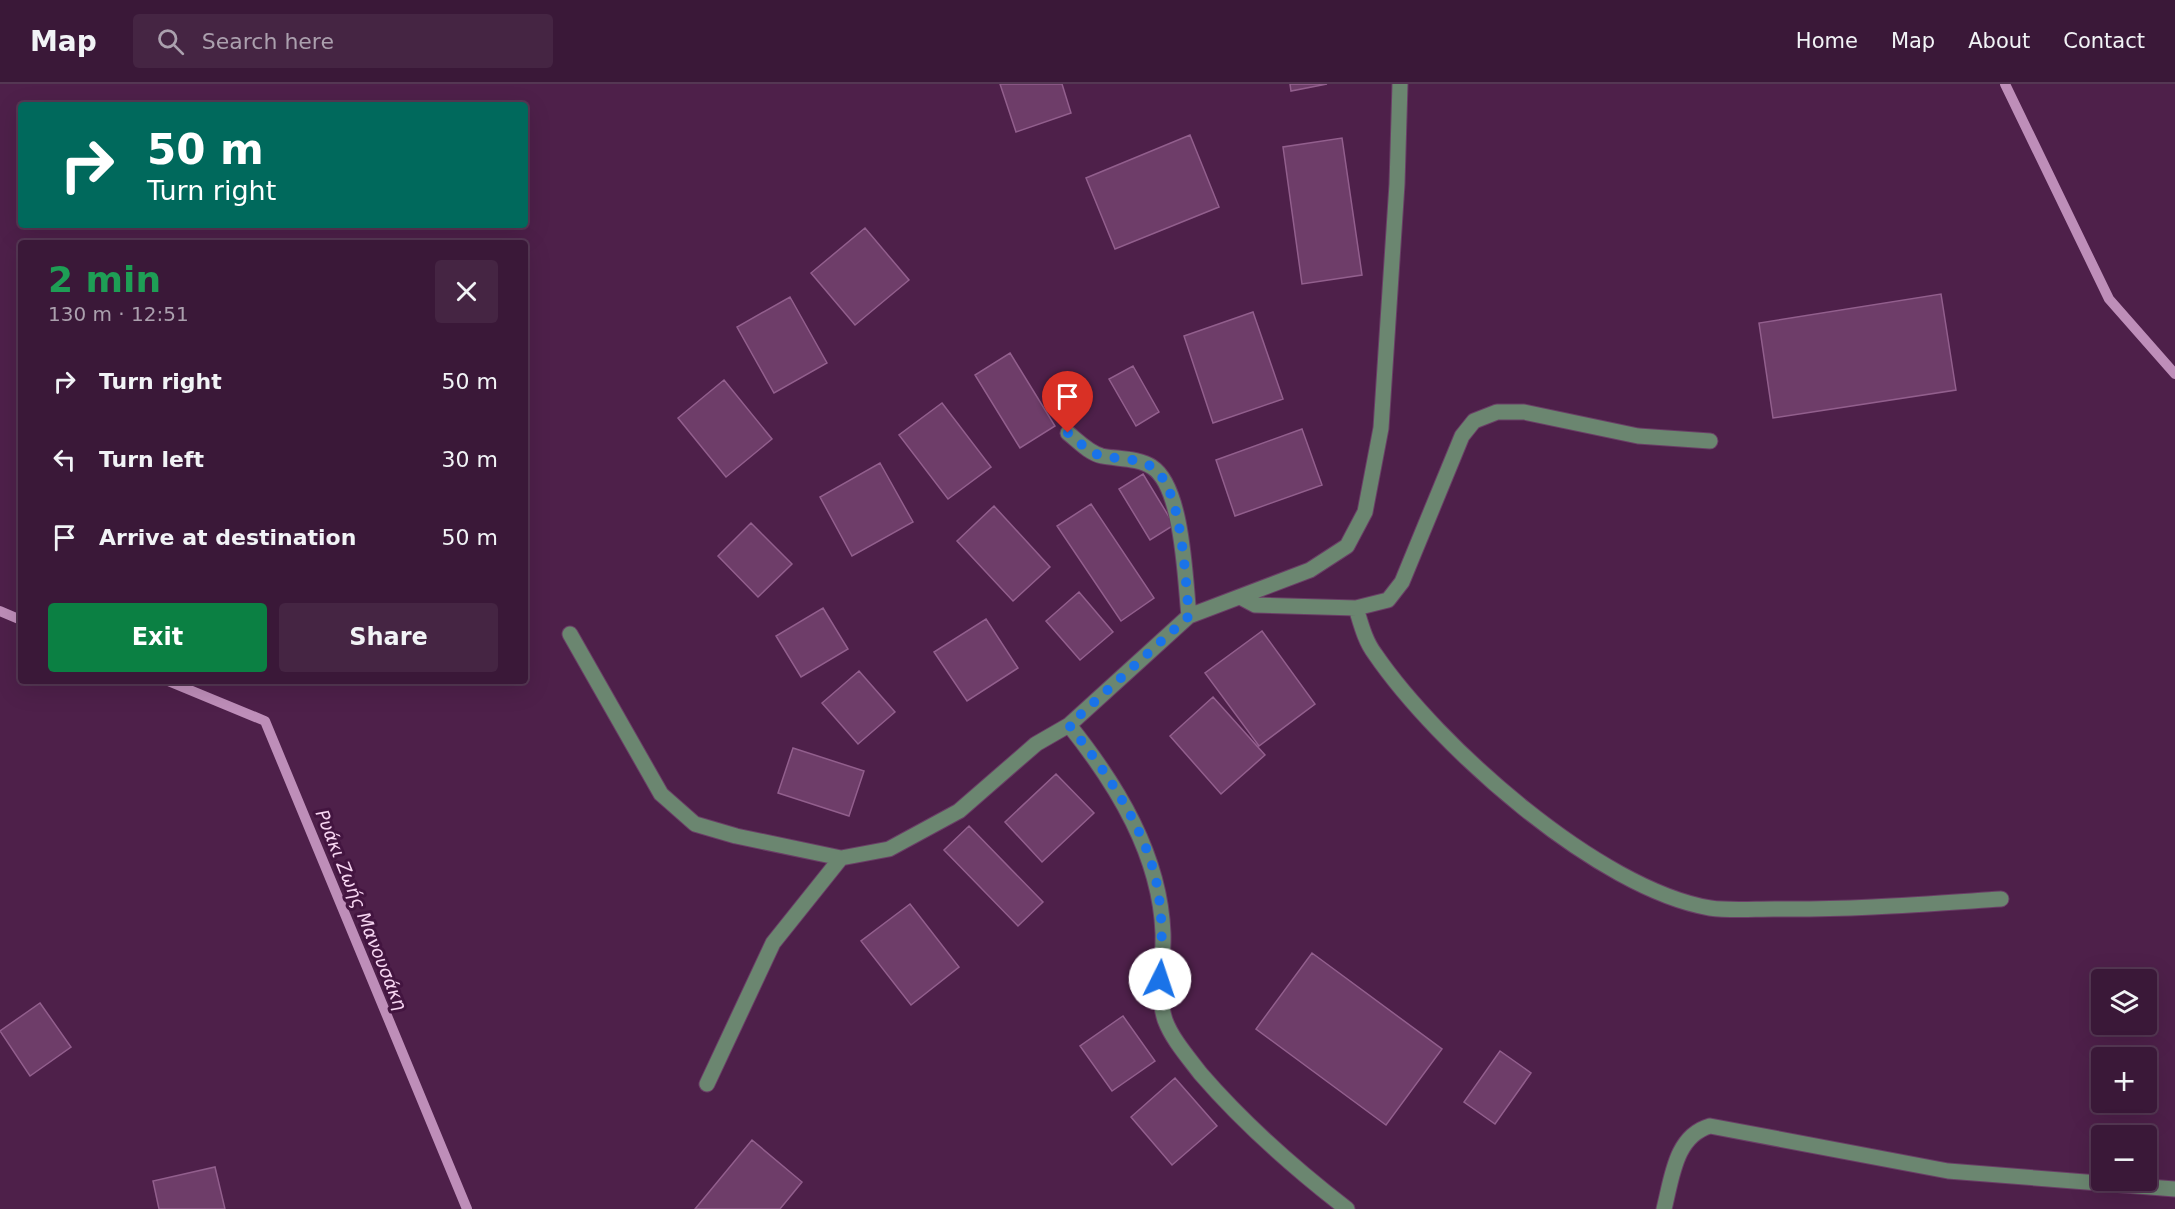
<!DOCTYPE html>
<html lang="en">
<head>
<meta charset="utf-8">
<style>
  body { margin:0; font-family:"DejaVu Sans",sans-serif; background:#452543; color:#f1f3f6; height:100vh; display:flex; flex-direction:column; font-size:22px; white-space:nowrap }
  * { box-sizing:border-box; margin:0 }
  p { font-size:20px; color:#aba0ae }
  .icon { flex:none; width:33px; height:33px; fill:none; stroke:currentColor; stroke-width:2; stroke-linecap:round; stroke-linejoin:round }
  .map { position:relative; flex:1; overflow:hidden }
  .panel { position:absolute; left:18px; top:156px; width:510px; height:444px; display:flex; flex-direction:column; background:#3a1838; border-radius:6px; box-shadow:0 6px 24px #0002,0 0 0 2px #543753 }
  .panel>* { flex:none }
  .hud { position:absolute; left:18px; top:18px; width:510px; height:126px; border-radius:6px; box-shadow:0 6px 24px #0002,0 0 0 2px #543753; background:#00695c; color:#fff; overflow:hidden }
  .tools { position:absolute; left:2091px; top:885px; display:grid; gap:12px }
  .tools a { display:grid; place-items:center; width:66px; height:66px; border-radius:6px; background:#3a1838; box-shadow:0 6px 24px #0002,0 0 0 2px #543753; font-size:30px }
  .pin { position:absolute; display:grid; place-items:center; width:51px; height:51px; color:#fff; margin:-62px -26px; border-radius:50% 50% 50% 0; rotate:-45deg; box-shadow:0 0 6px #0007 }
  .pin .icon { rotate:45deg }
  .me { position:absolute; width:66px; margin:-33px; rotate:4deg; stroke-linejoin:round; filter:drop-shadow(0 0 4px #0008) }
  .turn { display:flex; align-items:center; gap:21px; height:126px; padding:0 30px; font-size:27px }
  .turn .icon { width:78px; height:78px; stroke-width:2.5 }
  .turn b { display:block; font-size:42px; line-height:51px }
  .round { display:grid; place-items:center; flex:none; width:63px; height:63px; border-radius:6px; background:#452543 }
  .headline { display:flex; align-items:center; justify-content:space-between; height:102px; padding:0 30px }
  h1 { font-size:36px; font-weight:800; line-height:45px; color:#1e9e55 }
  .primary-button { display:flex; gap:12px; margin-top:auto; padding:12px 30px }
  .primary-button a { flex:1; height:69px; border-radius:6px; background:#0b8043; color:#fff; font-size:24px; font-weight:800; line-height:69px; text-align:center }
  .primary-button a+a { background:#452543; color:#f1f3f6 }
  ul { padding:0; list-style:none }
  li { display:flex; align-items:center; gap:18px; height:78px; padding:0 30px }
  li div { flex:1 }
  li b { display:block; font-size:22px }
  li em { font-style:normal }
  header { display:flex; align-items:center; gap:36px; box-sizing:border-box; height:84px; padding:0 30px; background:#3a1838; border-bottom:2px solid #543753 }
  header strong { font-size:28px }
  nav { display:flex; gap:33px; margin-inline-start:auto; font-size:21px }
  .search { width:420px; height:54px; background:#452543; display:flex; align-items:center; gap:15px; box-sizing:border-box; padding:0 21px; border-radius:6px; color:#aba0ae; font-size:22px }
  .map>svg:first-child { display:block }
</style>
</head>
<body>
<header>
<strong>Map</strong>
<div class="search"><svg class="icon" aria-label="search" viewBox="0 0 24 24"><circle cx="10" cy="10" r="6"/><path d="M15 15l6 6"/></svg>Search here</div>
<nav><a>Home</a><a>Map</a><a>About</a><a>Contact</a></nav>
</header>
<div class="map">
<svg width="2175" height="1125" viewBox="0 0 2175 1125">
  <rect width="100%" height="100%" fill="#4e204a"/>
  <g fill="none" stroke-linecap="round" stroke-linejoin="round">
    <path stroke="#be8eb9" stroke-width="10" d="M2005,0L2109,215L2175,290
      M0,527L21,536
      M168,597L265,637L467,1125"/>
  </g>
  <path fill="#6e3d69" stroke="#925f8d" stroke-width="1.5" d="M1000,0H1062L1071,29L1016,48Z
    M1290,0H1327L1291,7Z
    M1190,51L1219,123L1115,165L1086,94Z
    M1342,54L1362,191L1302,200L1283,63Z
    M865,144L909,196L855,241L811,189Z
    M1941,210L1956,306L1773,334L1759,239Z
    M790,213L827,279L774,309L737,243Z
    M1253,228L1283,315L1213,339L1184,252Z
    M1010,269L1055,342L1020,364L975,291Z
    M1133,282L1159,328L1136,342L1109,295Z
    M724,296L772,355L726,393L678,334Z
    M942,319L991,383L948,415L899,351Z
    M1302,345L1322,401L1235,432L1216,376Z
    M880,379L913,438L852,472L820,413Z
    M1143,390L1174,441L1150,456L1119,405Z
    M1091,420L1154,514L1121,537L1057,442Z
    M994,422L1050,483L1013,517L957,457Z
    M751,439L792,480L758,513L718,472Z
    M1079,508L1113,548L1080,576L1046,537Z
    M823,524L848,565L801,593L776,552Z
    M986,535L1018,584L967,617L934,568Z
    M1262,547L1315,620L1259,662L1205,589Z
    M859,587L895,628L858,660L822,619Z
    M1213,613L1265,671L1221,710L1170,652Z
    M793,664L864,687L849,732L778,709Z
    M1056,690L1094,729L1042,778L1005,738Z
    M969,742L1043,818L1018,842L944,766Z
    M910,820L959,883L911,921L861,857Z
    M1312,869L1442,965L1386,1041L1256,945Z
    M40,919L71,963L30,992L0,947Z
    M1123,932L1155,977L1112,1007L1080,962Z
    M1500,967L1531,989L1495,1040L1464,1018Z
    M1175,994L1217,1042L1172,1081L1131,1033Z
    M752,1056L802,1098L780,1125H695Z
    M215,1083L225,1125H159L153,1097Z"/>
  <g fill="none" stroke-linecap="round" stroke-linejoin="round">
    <g stroke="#6a3e66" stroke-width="17">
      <path id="minor" d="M1068,349C1078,357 1089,369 1102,372C1117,375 1139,374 1152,383C1183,403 1185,496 1189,532
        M1240,513L1255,521L1356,524L1388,516L1402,498L1462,352L1474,337L1497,328H1524L1638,352L1710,357
        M1356,524C1361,540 1365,557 1375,570C1438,662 1598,805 1710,824C1730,827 1753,825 1774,825C1849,826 1925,820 2001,815
        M570,550L661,710L695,740L736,752L841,774
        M1069,641C1117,701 1160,771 1163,849C1164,878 1156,908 1165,936C1172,955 1188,973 1200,989C1244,1040 1294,1084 1347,1125
        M707,1000L773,859L841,774L889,765L959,727L1036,660L1069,641L1189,532L1310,486L1347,462L1365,428L1381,344L1397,100L1400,0
        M1664,1125C1672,1094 1675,1052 1710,1042L1948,1087L2175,1105"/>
    </g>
    <use href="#minor" stroke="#6b8670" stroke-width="15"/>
  </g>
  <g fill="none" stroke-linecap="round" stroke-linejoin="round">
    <path stroke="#1a73e8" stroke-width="10" stroke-dasharray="0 18" d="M1068,349C1078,357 1089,369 1102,372C1117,375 1139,374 1152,383C1183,403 1185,496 1189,532L1069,641C1105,686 1149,748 1158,807C1163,837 1162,865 1160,895"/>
  </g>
  <g text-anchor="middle" stroke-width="6" stroke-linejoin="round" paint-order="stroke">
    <g font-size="18" font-style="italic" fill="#f7d6f2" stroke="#431540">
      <text transform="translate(361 826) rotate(68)" y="6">Ρυάκι Ζωής Μανουσάκη</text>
    </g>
  </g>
</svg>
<div class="tools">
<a><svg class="icon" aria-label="layers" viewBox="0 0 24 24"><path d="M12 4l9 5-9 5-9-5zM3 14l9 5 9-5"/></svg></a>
<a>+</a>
<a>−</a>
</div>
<div class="pin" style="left:1068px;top:349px;background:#d93025"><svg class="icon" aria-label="arrive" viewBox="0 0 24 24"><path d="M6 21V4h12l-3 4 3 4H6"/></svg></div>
<svg class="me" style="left:1160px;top:895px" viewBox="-20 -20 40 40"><circle r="19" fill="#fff"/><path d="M0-13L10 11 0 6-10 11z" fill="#1a73e8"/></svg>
<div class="hud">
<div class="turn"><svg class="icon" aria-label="right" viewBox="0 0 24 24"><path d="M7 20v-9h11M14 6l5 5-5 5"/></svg><div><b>50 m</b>Turn right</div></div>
</div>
<section class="panel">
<div class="headline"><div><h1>2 min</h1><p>130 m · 12:51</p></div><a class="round"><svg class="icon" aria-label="close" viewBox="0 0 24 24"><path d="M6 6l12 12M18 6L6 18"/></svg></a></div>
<ul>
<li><svg class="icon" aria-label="right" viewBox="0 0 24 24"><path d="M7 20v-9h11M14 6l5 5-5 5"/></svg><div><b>Turn right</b></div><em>50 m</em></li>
<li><svg class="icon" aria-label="left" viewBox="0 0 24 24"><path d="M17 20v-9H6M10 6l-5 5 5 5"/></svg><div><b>Turn left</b></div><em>30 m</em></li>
<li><svg class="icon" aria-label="arrive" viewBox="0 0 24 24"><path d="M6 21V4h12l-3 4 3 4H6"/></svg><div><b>Arrive at destination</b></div><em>50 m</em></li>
</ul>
<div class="primary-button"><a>Exit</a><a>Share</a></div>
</section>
</div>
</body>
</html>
